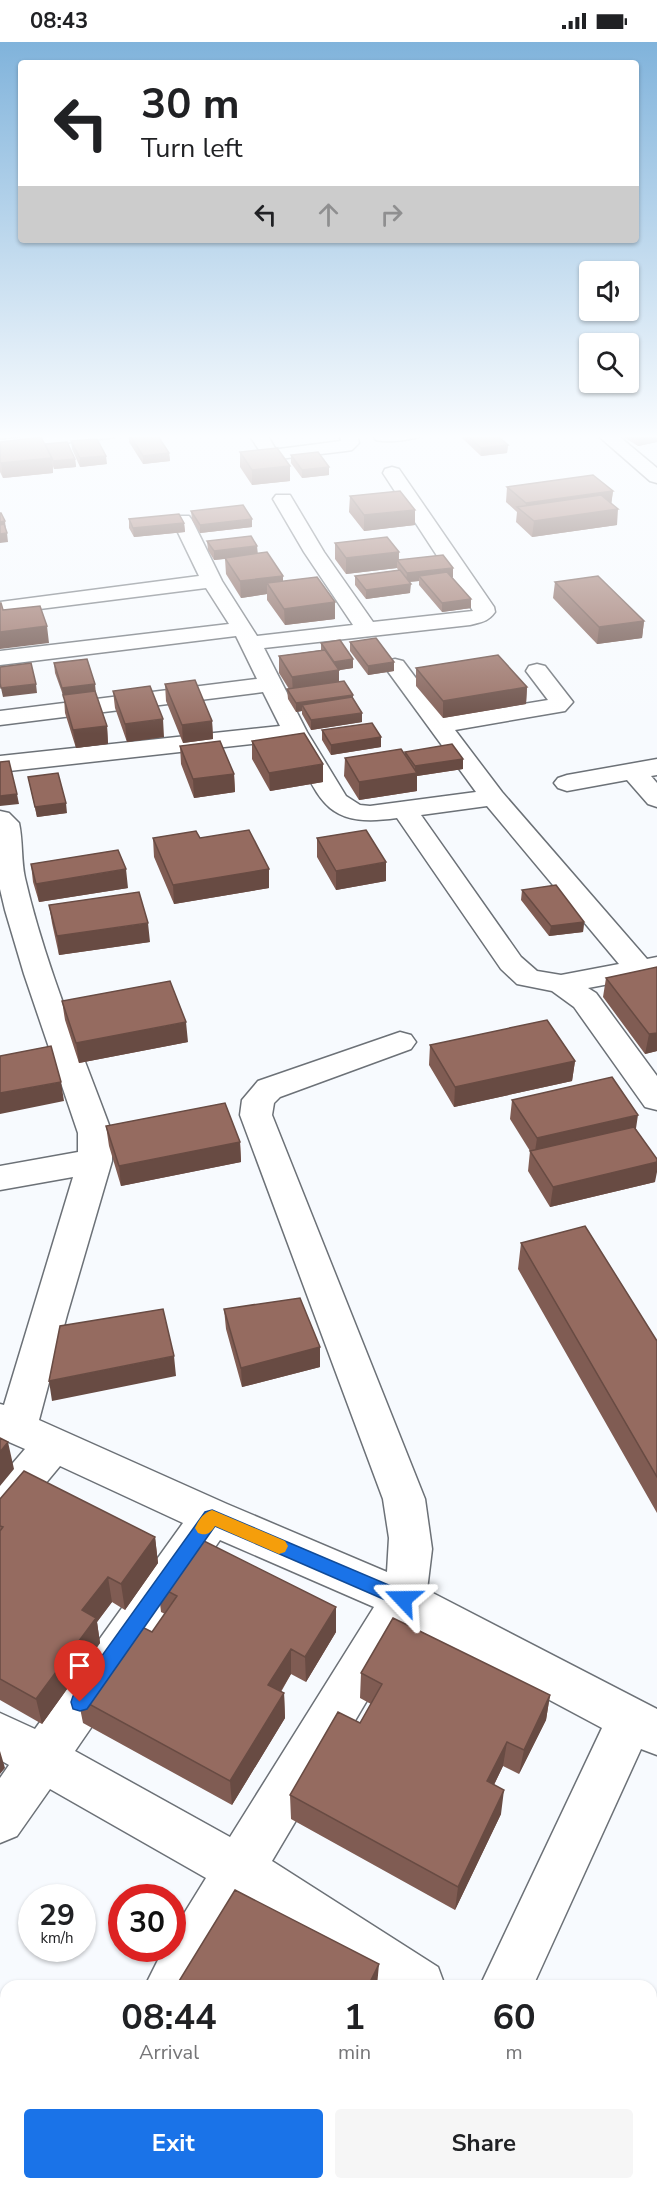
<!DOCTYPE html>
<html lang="en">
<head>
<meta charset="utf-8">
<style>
  body { margin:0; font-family:"Nunito Sans",sans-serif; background:#f6f6f6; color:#202124; height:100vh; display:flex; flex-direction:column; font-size:22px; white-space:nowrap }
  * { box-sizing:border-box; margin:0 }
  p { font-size:20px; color:#757577 }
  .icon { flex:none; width:33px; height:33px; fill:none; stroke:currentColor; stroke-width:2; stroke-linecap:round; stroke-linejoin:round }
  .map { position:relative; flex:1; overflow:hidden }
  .sheet { position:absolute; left:0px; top:1938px; width:657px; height:210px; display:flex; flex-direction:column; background:#fff; border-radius:18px 18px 0 0; box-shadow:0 2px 4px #0004 }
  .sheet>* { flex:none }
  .banner { position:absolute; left:18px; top:18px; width:621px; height:183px; border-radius:6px; box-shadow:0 2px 4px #0004; background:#fff; color:#202124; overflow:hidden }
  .tools { position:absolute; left:579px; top:219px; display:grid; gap:12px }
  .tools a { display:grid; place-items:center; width:60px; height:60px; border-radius:6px; background:#fff; box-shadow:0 2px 4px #0004; font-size:30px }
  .speed { position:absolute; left:18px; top:1842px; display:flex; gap:12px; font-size:30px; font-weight:700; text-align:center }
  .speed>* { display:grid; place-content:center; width:78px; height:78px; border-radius:50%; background:#fff; box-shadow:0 2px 4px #0004; line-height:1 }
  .speed small { font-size:15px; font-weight:400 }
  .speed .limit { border:9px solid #d22; background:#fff; color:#111 }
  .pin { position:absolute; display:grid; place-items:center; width:51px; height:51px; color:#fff; margin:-62px -26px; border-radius:50% 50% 50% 0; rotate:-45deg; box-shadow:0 0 6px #0007 }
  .pin .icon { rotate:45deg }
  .me { position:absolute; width:66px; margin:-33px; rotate:293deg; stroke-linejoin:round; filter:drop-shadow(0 0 4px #0008) }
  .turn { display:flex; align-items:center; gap:21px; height:126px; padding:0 24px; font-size:27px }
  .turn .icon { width:78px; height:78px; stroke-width:2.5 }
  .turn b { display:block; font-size:42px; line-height:51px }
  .lanes { display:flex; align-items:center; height:57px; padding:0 24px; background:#0003; justify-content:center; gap:30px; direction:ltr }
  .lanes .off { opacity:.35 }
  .eta { display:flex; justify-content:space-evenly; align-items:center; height:102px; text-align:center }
  .eta b { font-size:36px; font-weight:700; line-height:42px }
  .action { display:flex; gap:12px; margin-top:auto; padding:12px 24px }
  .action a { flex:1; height:69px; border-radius:6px; background:#1a73e8; color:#fff; font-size:24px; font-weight:700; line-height:69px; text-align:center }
  .action a+a { background:#f6f6f6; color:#202124 }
  .status { display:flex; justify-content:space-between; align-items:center; height:42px; padding:0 30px; background:#fff; direction:ltr }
  .status svg { height:16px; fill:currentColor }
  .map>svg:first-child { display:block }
</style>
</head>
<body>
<div class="status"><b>08:43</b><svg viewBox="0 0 49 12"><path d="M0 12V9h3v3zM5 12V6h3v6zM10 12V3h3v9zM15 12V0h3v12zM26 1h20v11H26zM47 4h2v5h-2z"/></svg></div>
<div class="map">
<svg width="657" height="2148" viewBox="0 0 657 2148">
  <rect width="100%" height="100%" fill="#f7fafe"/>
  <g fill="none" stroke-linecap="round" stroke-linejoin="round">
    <g stroke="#6c7177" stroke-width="3">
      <path id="street" d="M61,391H117L114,395L108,396L0,408V398Z
        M248,391H266L275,406L279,407L341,399L339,391H357L359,401L352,408L346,409L279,417L263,414Z
        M375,391H422L419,395C406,398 389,401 376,398L373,394Z
        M595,391H615L657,426V441L650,439Z
        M392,425L399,427L494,565L495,570C488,580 481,580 470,583L264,606L307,690L346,754L360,763L370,764L476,750L384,624L387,619L395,617L403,619L445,675L548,658L526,629L529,624L537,622L545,624L573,660L565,669L455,688L502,750L647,917L657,915V933L588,946L596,951L657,1034V1068L645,1065L574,965L552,949L517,942L501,927L397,776C321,787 321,755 288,698L0,730V714L280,684L263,650L0,683V669L257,637L236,594L0,623V609L229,582L206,546L0,572V560L199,534L172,478L175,474H189L192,478L222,539L257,594L353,583L304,510L273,457L276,453H290L324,510L373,580L473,569L383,431L385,427ZM487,764L619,922L561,933L537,929L521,915L421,773Z
        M657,717V733L651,734L657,741V765L648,762L627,738L567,749L558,746L554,741L558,736L567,733Z
        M0,769L9,771L19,781C23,799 21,818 25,836C45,923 81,1007 112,1091V1119L67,1273L39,1378L227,1462L387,1530L389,1496L383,1457L240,1073L242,1058L258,1039L400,990L411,993L416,1000L411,1007L280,1055L274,1061L272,1073L425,1457L432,1507L427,1548L657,1667V1713L641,1707L533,1944H480L602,1686L411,1584L272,1819L438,1925L445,1944H372L247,1862L200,1944H145L164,1906H172V1891L206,1836L50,1747L17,1794L0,1801V1736L9,1723L0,1718V1671L35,1687L183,1481L60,1424L15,1478L0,1483V1436L25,1407L0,1396V1362L4,1363L73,1135L0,1148V1124L78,1110V1091L24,932L5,868L0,847ZM220,1498L374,1565L230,1795L75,1709Z
        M0,2035L6,2038V2095L0,2092Z
        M651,2080L657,2082V2140L651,2138Z
        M94,2142H159L162,2148H97Z
        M385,2142H443L440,2148H382Z"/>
    </g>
    <use href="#street" fill="#fff" fill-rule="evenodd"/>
  </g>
  <path fill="#805c53" d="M463,391H494L508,403L507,411L481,414L462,396Z
    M622,391H657V400L638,404L622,394Z
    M129,392L169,411L170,419L143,422L129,400Z
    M71,399L107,422L80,425L72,407Z
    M0,400L46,405L75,417L76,425L54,427L53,424V431L3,436L0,430Z
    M240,410L290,424V439L252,443L240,425Z
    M291,413L329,433L302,436L291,421Z
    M507,445L613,449L611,462L617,483L532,495L516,480L517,470L506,460Z
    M350,454L415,483L364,489L349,470Z
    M191,469L252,485L200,491L192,478Z
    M129,477L184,481L185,490L134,495L129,486Z
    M207,499L258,512L283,534V539L335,560V577L285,583L267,558V552L241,556L226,532L225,517L214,518L208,508Z
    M335,501L399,510V518L453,535H452L471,557V566L442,570L419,543V539L409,540L410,551L366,557L355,543V534L398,528L397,526L346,532L335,517Z
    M555,540L644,579L642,596L597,602L553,556Z
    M350,600L394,620V629L368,633L350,609Z
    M321,601L353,626L339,628V640L353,656L362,671V680L311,688L302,672V669L296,670L288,657L287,647H289L279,631V614L321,608Z
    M54,621L96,652L107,684L108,702L76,706L65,671L64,656L55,631Z
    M416,626L527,645L526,662L443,676L416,644Z
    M165,642L212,679L213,697L183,701L166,659Z
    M113,649L164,695L127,700L115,666Z
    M322,688L381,695V705L331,713L322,698Z
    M252,699L323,740L270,749L252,717Z
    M180,704L234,732L235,750L194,756L181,722Z
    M405,710L463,717V727L417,734V749L359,758L344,734L345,716L405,713Z
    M28,735L67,771L37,775Z
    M153,796H200L269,827V846L174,862L154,815Z
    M317,796L386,839L336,848L317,815Z
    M31,822L128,846L39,860L33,840Z
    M522,848L584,880L583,890L549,894L521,858Z
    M49,863L150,900L59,913L52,881Z
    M657,925V1009L645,1012L603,955L606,936Z
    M62,959L188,1000L79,1021L65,978Z
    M430,1003L575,1019L572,1039L454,1065L429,1023Z
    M512,1058L636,1087L655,1140L550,1165L528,1129L530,1109L510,1077Z
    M106,1084L240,1100L241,1120L121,1144L109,1104Z
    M521,1201L657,1299V1471L518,1227Z
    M224,1267L320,1305V1325L242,1345L226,1287Z
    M0,1457L155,1495L158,1521L125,1568L112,1560L97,1580L100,1601L42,1682L0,1658Z
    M158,1544L336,1590L306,1640L291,1632L281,1650L284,1651L285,1676L232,1763L83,1681L78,1656L152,1590L165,1572L161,1570Z
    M361,1631L550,1653L546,1678L519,1732L503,1724L494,1743L501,1772L455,1868L291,1777L290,1753L360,1681L371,1662L360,1656Z
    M182,2142H279L276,2148H192Z"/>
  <path fill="#684b43" d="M639,391H657V400L638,404Z
    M508,403L507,411L481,414V406Z
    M169,411L170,419L143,422V414Z
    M106,414L107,422L80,425V416Z
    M52,416L53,431L3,436L1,421Z
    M75,417L76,425L54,427L53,419Z
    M290,424V439L252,443V428Z
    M329,425V433L302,436V428Z
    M613,449L611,464L525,471L526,461Z
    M618,467L617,483L532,495L534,479Z
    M415,468V483L364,489V473Z
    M252,477V485L200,491V483Z
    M5,479L6,488H0V480Z
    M184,481L185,490L134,495L133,486Z
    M7,491L8,500L0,501V492Z
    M257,504L258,513L214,518V509Z
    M399,510L398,520L397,518V526L346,532V516Z
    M453,526V535L423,538L419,534V539L406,540L407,531Z
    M283,534V550L267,541V552L241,556L240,539Z
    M411,542L410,551L366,557V548Z
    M471,557V566L442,570V561Z
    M335,560V577L285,583L284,567Z
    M644,579L642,596L597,602L599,585Z
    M47,584L49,601L0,607V590Z
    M353,617V626L334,629V620Z
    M394,620V629L368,633V624Z
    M339,628V646L293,652L292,635Z
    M36,642L37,651L3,655L1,646Z
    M95,642L96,652L63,656L62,646Z
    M527,645L526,662L443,676V659Z
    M353,653V662L302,663V669L296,670V661Z
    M362,671V680L311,688V678Z
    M163,677L164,695L127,700L125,682Z
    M212,679L213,697L183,701L182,683Z
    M107,684L108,702L76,706L73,688Z
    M381,695V705L331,713V703Z
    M463,717V727L417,734V749L359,758V740L415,731V724Z
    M323,722V740L270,749L269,731Z
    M234,732L235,750L194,756L193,737Z
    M17,752L19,762L0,764V754Z
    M66,761L67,771L37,775L35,765Z
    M386,820V839L336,848V829Z
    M126,827L128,846L39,860L36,842Z
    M269,827V846L174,862L173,843Z
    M584,880L583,890L549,894L551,884Z
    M148,881L150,900L59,913L57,894Z
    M186,980L188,1000L79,1021L76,1001Z
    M657,991V1009L645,1012L649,992Z
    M575,1019L572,1039L454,1065L455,1045Z
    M61,1040L64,1059L0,1072V1051Z
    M638,1073L635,1093L534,1116L537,1096Z
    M240,1100L241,1120L121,1144L119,1124Z
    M657,1120V1130L655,1140L550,1165L553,1145Z
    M320,1305V1325L242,1345L241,1326Z
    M174,1314L176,1334L52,1359L49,1339Z
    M8,1400L14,1427L0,1444V1410Z
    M155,1495L158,1521L125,1568L121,1542Z
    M108,1535L112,1560L97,1580L100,1601L42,1682L36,1657L82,1568Z
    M336,1565V1590L306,1640L305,1615Z
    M291,1607V1632L269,1668L268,1643Z
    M284,1651L285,1676L232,1763L230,1739Z
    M550,1653L546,1678L519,1732L524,1708Z
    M507,1700L503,1724L484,1763L487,1739Z
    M0,1709L5,1726L0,1732Z
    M504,1748L501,1772L455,1868L458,1845Z
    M379,1922L377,1944H368Z
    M6,2111V2142L0,2148V2120Z
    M269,2142H279L276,2148H266Z"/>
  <path fill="#956b60" stroke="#684b43" stroke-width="1.5" d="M138,391H156L169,411L143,414L129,392Z
    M465,391H494L508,403L481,406Z
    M41,395L52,416L1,421L0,420V400Z
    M97,397L106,414L80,416L71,399Z
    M67,400L75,417L53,419L45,402Z
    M277,406L290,424L252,428L240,410Z
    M318,410L329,425L302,428L291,413Z
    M593,433L613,449L526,461L507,445Z
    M400,449L415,468L364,473L350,454Z
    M601,453L618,467L534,479L517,465Z
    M243,463L252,477L200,483L191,469Z
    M0,471H1L5,479L0,480Z
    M179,472L184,481L133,486L129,477Z
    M4,482L7,491L0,492V483Z
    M251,494L257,504L214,509L207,499Z
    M387,495L399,510L346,516L335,501Z
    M267,510L283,534L240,539L225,516Z
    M443,513L453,526L407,531L397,518Z
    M400,528L411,542L366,548L355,534Z
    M447,530L471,557L442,561L419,534Z
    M598,534L644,579L599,585L555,540Z
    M317,535L335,560L284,567L267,541Z
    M0,561H1L3,568L40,564L47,584L0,590Z
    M376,596L394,620L368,624L350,600Z
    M340,598L353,617L334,620L321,601Z
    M325,608L339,628L292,635L279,614Z
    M498,613L527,645L443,659L416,626Z
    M87,617L95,642L62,646L54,621Z
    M31,621L36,642L1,646L0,641V625Z
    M195,638L212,679L182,683L165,642Z
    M344,639L353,653L296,661L287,647Z
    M150,644L163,677L125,682L113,649Z
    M95,649L107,684L73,688L63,653Z
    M352,655L362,671L311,678L302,663Z
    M372,681L381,695L331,703L322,688Z
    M304,691L323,722L269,731L252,699Z
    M220,699L234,732L193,737L180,704Z
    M452,702L463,717L415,724L405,710Z
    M401,707L417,731L359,740L345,716Z
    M9,719L17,752L0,754V720Z
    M58,731L66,761L35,765L28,735Z
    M249,788L269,827L173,843L153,796L196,789L200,796Z
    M366,788L386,820L336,829L317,796Z
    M118,808L126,827L36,842L31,822Z
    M556,843L584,880L551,884L522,848Z
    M139,850L148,881L57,894L49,863Z
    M657,925V991L649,992L606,936Z
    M170,939L186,980L76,1001L62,959Z
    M547,978L575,1019L455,1045L430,1003Z
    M51,1004L61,1040L0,1051V1014Z
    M612,1035L638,1073L537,1096L512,1058Z
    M225,1061L240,1100L119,1124L106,1084Z
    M634,1085L657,1117V1120L553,1145L530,1109Z
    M585,1184L657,1299V1435L521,1201Z
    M300,1256L320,1305L241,1326L224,1267Z
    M163,1267L174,1314L49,1339L60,1284Z
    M0,1396L8,1400L0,1410Z
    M24,1429L155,1495L121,1542L108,1535L82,1568L96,1576L36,1657L0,1637V1489L3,1485L0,1484V1457Z
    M194,1494L336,1565L305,1615L291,1607L268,1643L284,1651L230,1739L78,1656L132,1580L152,1590L177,1554L158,1544Z
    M393,1576L550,1653L524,1708L507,1700L487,1739L504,1748L458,1845L290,1753L338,1670L360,1681L382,1642L361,1631Z
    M235,1848L379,1922L368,1944H176Z
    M0,2078L6,2082V2111L0,2120Z
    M6,2121V2142H78L86,2148H0V2130Z
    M208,2142H269L266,2148H217Z"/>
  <linearGradient id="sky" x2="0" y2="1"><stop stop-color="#80b3db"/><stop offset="0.57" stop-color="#fbfdff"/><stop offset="1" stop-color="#fbfdff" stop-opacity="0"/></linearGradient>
  <rect width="657" height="692" fill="url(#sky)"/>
  <path fill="#1a73e8" stroke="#114b97" stroke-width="1.5" d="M212,1468L410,1552L412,1557L410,1563L403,1565L397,1563L215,1484L87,1667L80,1669L73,1667L71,1660L73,1654L205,1470Z"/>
  <path fill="#f59e0b" d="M212,1468L285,1499L288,1504L285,1510L279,1512L215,1484C210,1492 206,1494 198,1491L195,1486C199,1478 203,1471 212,1468Z"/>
</svg>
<div class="tools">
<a><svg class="icon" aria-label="sound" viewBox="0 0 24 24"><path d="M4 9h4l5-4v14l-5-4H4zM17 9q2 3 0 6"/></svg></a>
<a><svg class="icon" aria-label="search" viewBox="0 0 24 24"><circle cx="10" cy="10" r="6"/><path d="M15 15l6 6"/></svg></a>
</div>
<div class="speed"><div>29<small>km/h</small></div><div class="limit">30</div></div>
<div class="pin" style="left:80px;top:1660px;background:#d93025"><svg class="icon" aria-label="arrive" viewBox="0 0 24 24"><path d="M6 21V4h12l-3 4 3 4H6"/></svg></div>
<svg class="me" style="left:403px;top:1557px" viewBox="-20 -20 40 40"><path d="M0-17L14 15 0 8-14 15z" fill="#1a73e8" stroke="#fff" stroke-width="4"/></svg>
<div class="banner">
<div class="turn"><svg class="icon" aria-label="left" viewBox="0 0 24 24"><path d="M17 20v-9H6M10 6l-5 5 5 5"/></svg><div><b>30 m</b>Turn left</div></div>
<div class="lanes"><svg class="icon" aria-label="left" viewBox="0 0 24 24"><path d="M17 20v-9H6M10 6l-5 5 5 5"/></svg><svg class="icon off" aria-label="ahead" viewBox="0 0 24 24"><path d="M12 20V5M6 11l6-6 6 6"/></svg><svg class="icon off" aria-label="right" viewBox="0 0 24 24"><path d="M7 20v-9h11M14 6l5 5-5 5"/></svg></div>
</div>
<section class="sheet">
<div class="eta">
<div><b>08:44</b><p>Arrival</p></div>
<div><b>1</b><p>min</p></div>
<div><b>60</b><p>m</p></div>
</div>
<div class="action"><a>Exit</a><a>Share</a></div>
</section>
</div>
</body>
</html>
